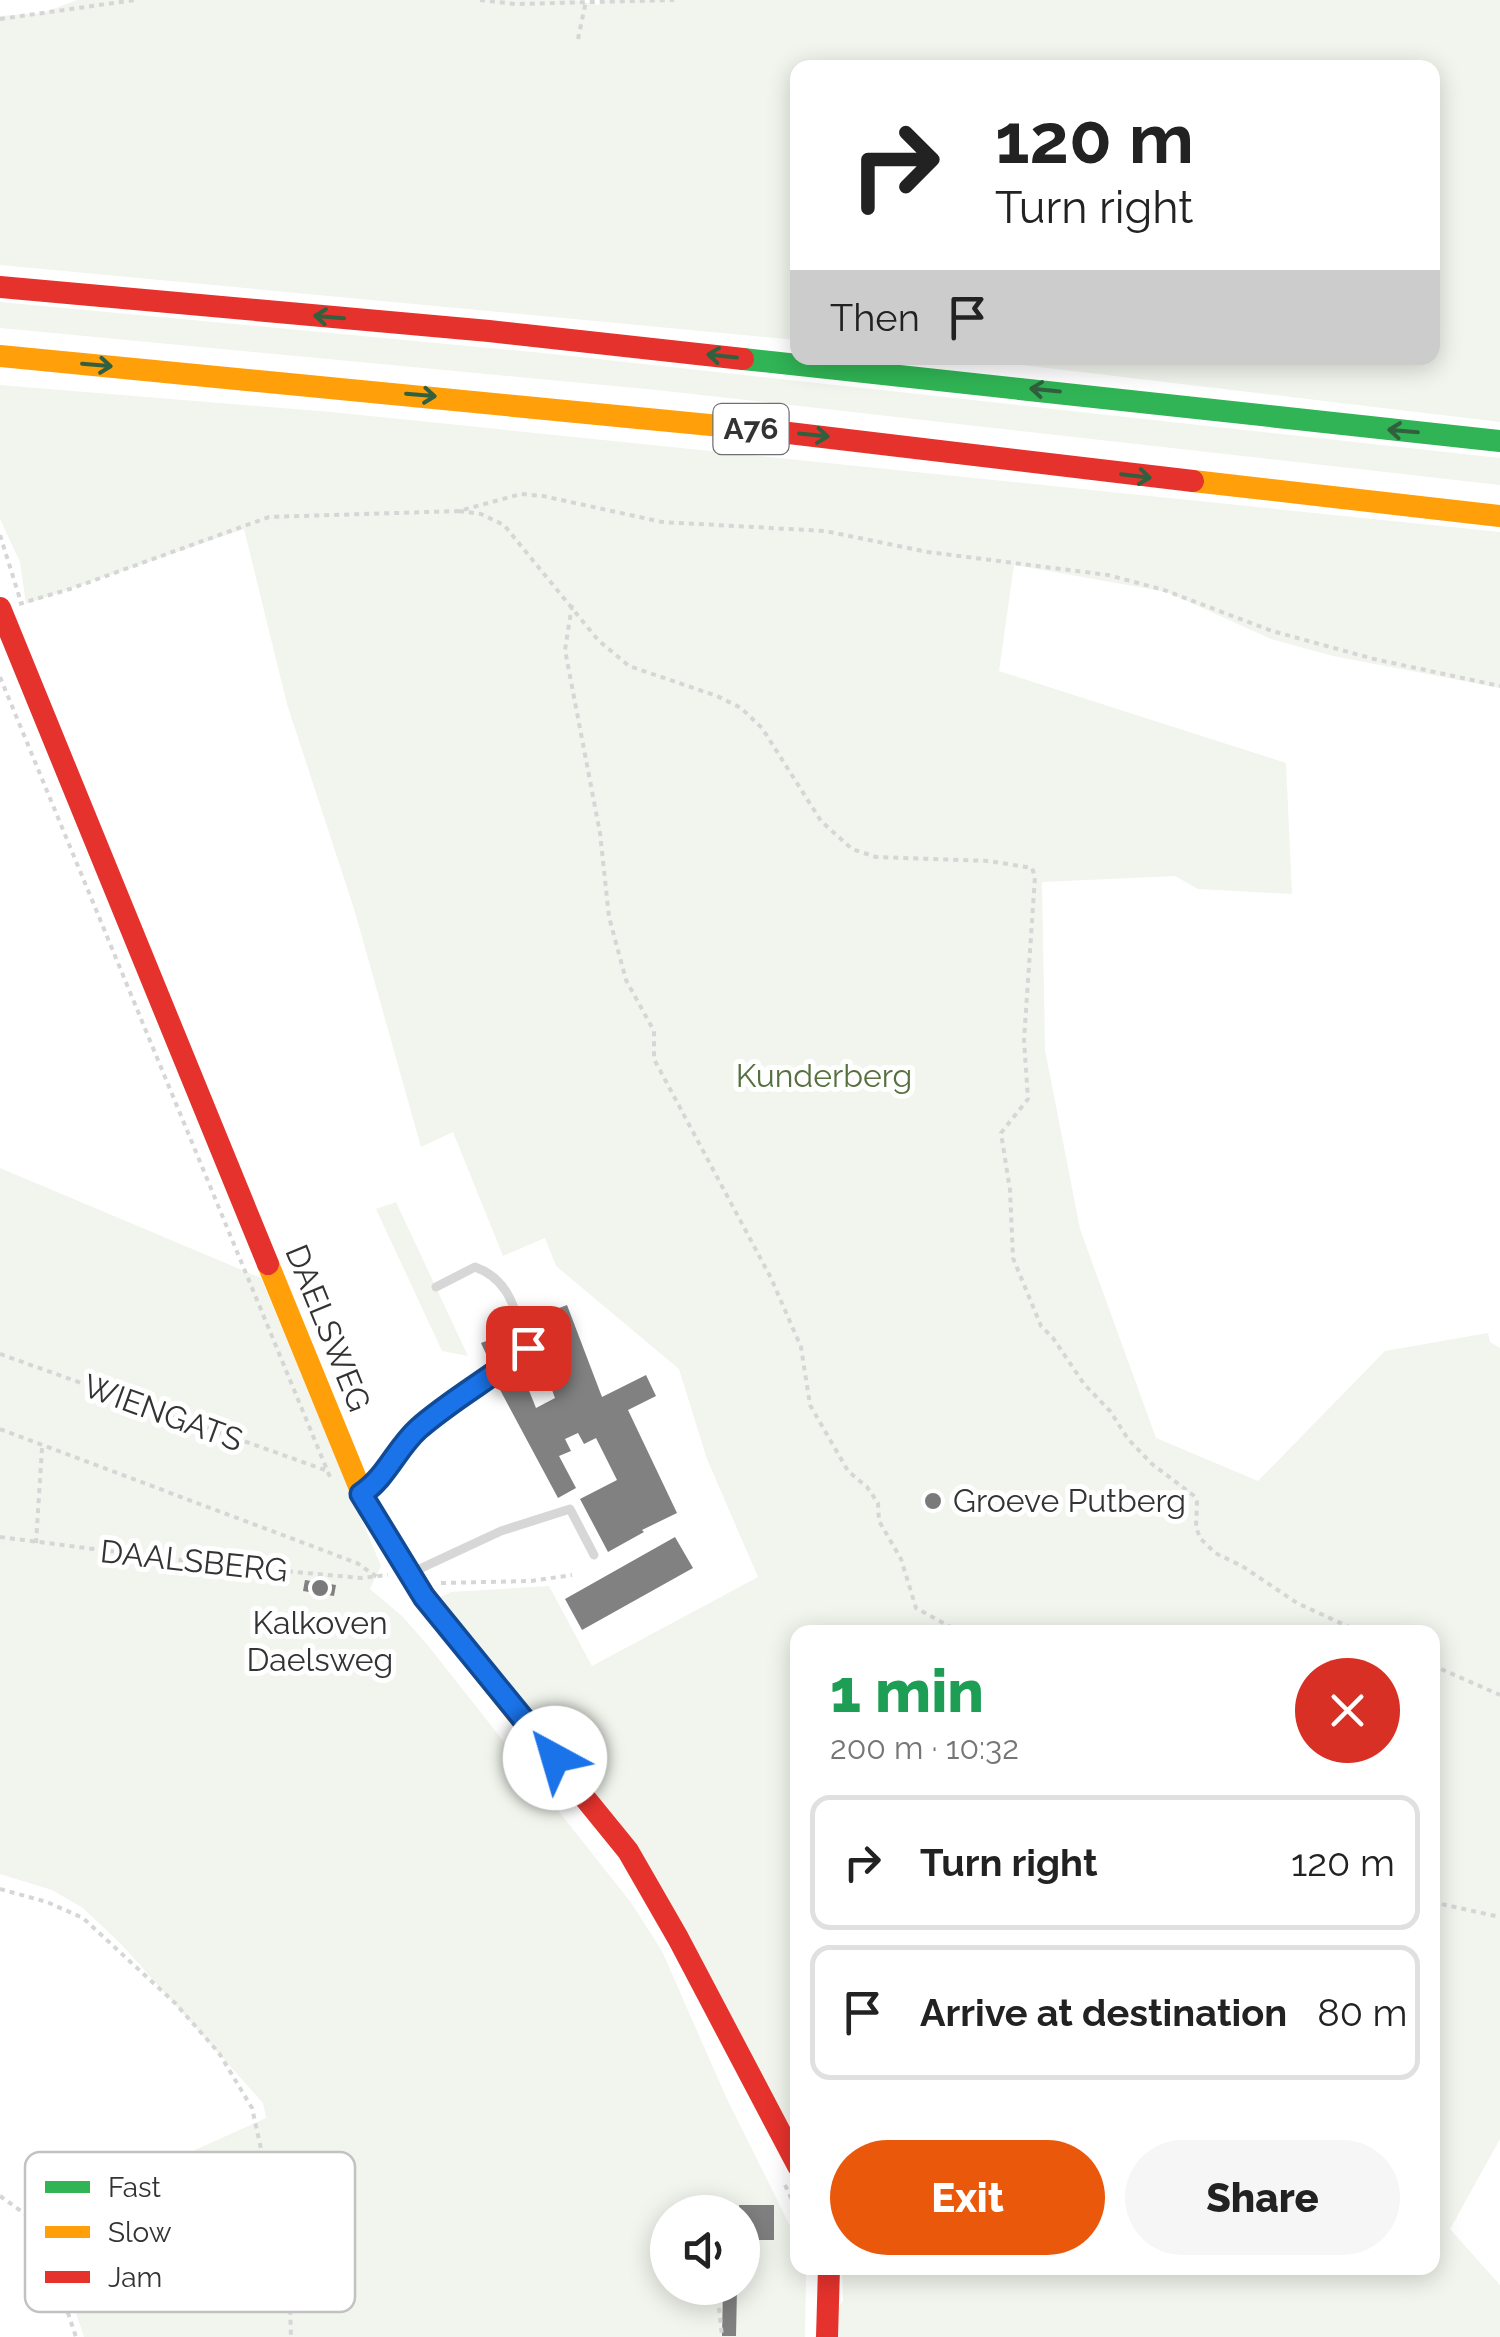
<!DOCTYPE html>
<html lang="en">
<head>
<meta charset="utf-8">
<style>
  body { margin:0; font-family:Raleway,sans-serif; background:#f6f6f6; color:#222; height:100vh; display:flex; flex-direction:column; font-size:38px; white-space:nowrap }
  * { box-sizing:border-box; margin:0 }
  p { font-size:32px; color:#767676 }
  .icon { flex:none; width:55px; height:55px; fill:none; stroke:currentColor; stroke-width:2; stroke-linecap:round; stroke-linejoin:round }
  .map { position:relative; flex:1; overflow:hidden }
  .drawer { position:absolute; left:790px; top:1625px; width:650px; height:650px; display:flex; flex-direction:column; background:#fff; border-radius:20px; box-shadow:0 5px 25px #0003 }
  .drawer>* { flex:none }
  .banner { position:absolute; left:790px; top:60px; width:650px; height:305px; border-radius:20px; box-shadow:0 5px 25px #0003; background:#fff; color:#222; overflow:hidden }
  .controls { position:absolute; left:650px; top:2195px; display:grid; gap:20px }
  .controls a { display:grid; place-items:center; width:110px; height:110px; border-radius:50%; background:#fff; box-shadow:0 5px 25px #0003; font-size:50px }
  .pin { position:absolute; display:grid; place-items:center; width:85px; height:85px; color:#fff; margin:-42px; border-radius:20px; box-shadow:0 5px 15px #0006 }
  .me { position:absolute; width:110px; margin:-55px; rotate:321deg; stroke-linejoin:round; filter:drop-shadow(0 0 8px #0008) }
  .turn { display:flex; align-items:center; gap:35px; height:210px; padding:0 40px; font-size:45px }
  .turn .icon { width:130px; height:130px; stroke-width:2.5 }
  .turn b { display:block; font-size:70px; line-height:85px }
  .then { display:flex; align-items:center; height:95px; padding:0 40px; background:#0003; gap:20px; font-size:38px }
  .round { display:grid; place-items:center; flex:none; width:105px; height:105px; border-radius:52px; background:#f6f6f6 }
  .summary { display:flex; align-items:center; justify-content:space-between; height:170px; padding:0 40px }
  h1 { font-size:60px; font-weight:800; line-height:75px; color:#1e9e55 }
  .cta { display:flex; gap:20px; margin-top:auto; padding:20px 40px }
  .cta a { flex:1; height:115px; border-radius:60px; background:#ea580c; color:#fff; font-size:40px; font-weight:800; line-height:115px; text-align:center }
  .cta a+a { background:#f6f6f6; color:#222 }
  ul { padding:0; list-style:none }
  li { display:flex; align-items:center; gap:30px; height:135px; margin:0 20px 15px; padding:0 20px; border:5px solid #e0e0e0; border-radius:20px }
  li div { flex:1 }
  li b { display:block; font-size:38px }
  li em { font-style:normal }
  .map>svg:first-child { display:block }
</style>
</head>
<body>
<div class="map">
<svg width="1500" height="2337" viewBox="0 0 1500 2337">
  <rect width="100%" height="100%" fill="#fff"/>
  <path fill="#f1f5ed" fill-rule="evenodd" d="M77,0H575L598,5L605,0H1500V422L964,358H1432V68H798L797,340L0,265V16L43,13Z
    M0,302L543,353L1500,458V485L657,390L0,328Z
    M0,385L331,412L1500,532V688L1333,656L1271,639L1167,592L1014,565L999,671L1286,763L1292,894L1198,889L1175,876L1042,882L1045,1050L1080,1229L1156,1438L1258,1481L1385,1351L1488,1333L1490,1342L1500,1348V2139L1450,2229L1500,2285V2337H815L843,2301L842,2268H1432V1632H798L797,2142L642,1856L543,1724L437,1599L451,1592L549,1586L592,1666L758,1577L707,1459L679,1369L556,1266L545,1238L503,1256L453,1132L421,1147L355,912L287,704L244,529L26,604L20,562L0,519Z
    M0,1168L261,1278L381,1566L370,1589L403,1617L430,1648L632,1904L662,1951L726,2097L793,2232L797,2248L798,2268H804L806,2275L805,2337H84L44,2218L266,2118L263,2103L122,1945L83,1908L52,1890L0,1874ZM668,2212H742V2288H668Z
    M396,1202L468,1356L442,1351L376,1209Z"/>
  <path fill="#818181" d="M567,1305L602,1397L646,1375L656,1396L628,1410L677,1513L642,1530L644,1532L608,1552L580,1499L617,1480L596,1438L584,1444L578,1433L565,1439L571,1451L559,1456L576,1488L558,1498L498,1386L522,1373L536,1408L555,1398L537,1350L554,1343L543,1314Z
    M489,1340L495,1353L487,1356L481,1343Z
    M675,1537L693,1568L582,1630L565,1599Z
    M305,1580L336,1585L334,1596L303,1591Z
    M739,2205H774V2240H742Z
    M723,2288H737L736,2336H722Z"/>
  <g fill="none" stroke-linecap="round" stroke-linejoin="round">
    <path stroke="#d6d6d6" stroke-width="4" stroke-dasharray="5 5" stroke-linecap="butt" d="M480,0L515,4L674,0
      M0,19L135,0
      M578,39L586,1
      M459,511L481,514L504,525L598,640L629,666L717,696L741,708L762,728L821,821L852,849L876,857L989,861L1032,868L1035,877L1024,1040L1028,1099L1001,1133L1010,1190L1013,1258L1041,1326L1053,1338L1084,1384L1110,1411L1128,1439L1152,1464L1193,1495L1197,1502L1196,1527L1200,1538L1215,1553L1242,1566L1297,1603L1360,1632
      M0,535L20,599
      M19,604L70,589L269,517L459,511L521,494L543,496L662,522L825,531L928,552L1108,575L1164,590L1272,631L1374,659L1500,686
      M572,605L565,650L600,833L609,917L626,980L654,1031V1059L771,1278L801,1347L810,1405L848,1471L867,1487L878,1503L879,1521L901,1559L916,1608L954,1629L971,1632
      M0,677L330,1477
      M0,1354L325,1470
      M0,1429L357,1563L377,1577
      M0,1537L219,1565L361,1578L388,1575
      M36,1543L42,1448
      M441,1583L531,1581L572,1575
      M1432,1665L1500,1695
      M0,1889L47,1902L83,1918L175,2003L219,2053L252,2108L289,2275L291,2337
      M1432,1902L1500,1917
      M785,2185L798,2212
      M0,2196L28,2216L40,2229L76,2337
      M717,2288L722,2337"/>
    <path stroke="#d7d7d7" stroke-width="9" d="M364,1493C386,1478 394,1451 414,1433C448,1401 491,1378 528,1348C515,1314 512,1280 475,1267L436,1287
      M415,1571L501,1531L570,1509L594,1555"/>
    <path stroke="#30b455" stroke-width="22" d="M743,359L1500,441"/>
    <path stroke="#ff9f0a" stroke-width="22" d="M0,356L772,431
      M1193,481L1500,516
      M268,1264L368,1508L437,1614L541,1744"/>
    <path stroke="#e5322d" stroke-width="22" d="M0,287L489,331L743,359
      M772,431L1193,481
      M0,608L268,1264
      M541,1744L628,1851L678,1938L798,2166
      M827,2337L829,2268"/>
  </g>
  <defs><path id="oneway-shaft" d="M-6 0H5M1.5-3L5.5 0L1.5 3" fill="none" stroke-width="1.6" stroke-linecap="round" stroke-linejoin="round" transform="scale(2.5)"/></defs>
  <g stroke="#32603f">
    <use href="#oneway-shaft" transform="translate(329 317) rotate(-175)"/>
    <use href="#oneway-shaft" transform="translate(722 356) rotate(-174)"/>
    <use href="#oneway-shaft" transform="translate(97 365) rotate(5)"/>
    <use href="#oneway-shaft" transform="translate(1045 390) rotate(-174)"/>
    <use href="#oneway-shaft" transform="translate(421 395) rotate(5)"/>
    <use href="#oneway-shaft" transform="translate(1403 431) rotate(-175)"/>
    <use href="#oneway-shaft" transform="translate(814 435) rotate(6)"/>
    <use href="#oneway-shaft" transform="translate(1136 476) rotate(7)"/>
  </g>
  <g fill="none" stroke-linecap="round" stroke-linejoin="round">
    <g stroke="#114b97" stroke-width="25">
      <path id="route" d="M528,1348C493,1377 452,1399 418,1429C396,1449 386,1478 361,1494L424,1597L555,1758"/>
    </g>
    <use href="#route" stroke="#1a73e8" stroke-width="18"/>
  </g>
  <g fill="#7a7a7a" stroke="#fff" stroke-width="4">
    <circle cx="933" cy="1501" r="10"/>
    <circle cx="320" cy="1588" r="10"/>
  </g>
  <g text-anchor="middle" stroke-width="10" stroke-linejoin="round" paint-order="stroke">
    <rect fill="#fff" stroke="#707070" stroke-width="2.5" x="713.5" y="404" width="75" height="50" rx="8"/>
    <g font-size="30" font-weight="bold" fill="#333">
      <text x="751" y="439">A76</text>
    </g>
    <g font-size="32" fill="#56703f" stroke="#fff">
      <text x="824" y="1087">Kunderberg</text>
    </g>
    <g font-size="32" fill="#333" stroke="#fff">
      <text transform="translate(328 1328) rotate(68)" y="11">DAELSWEG</text>
      <text transform="translate(163 1413) rotate(20)" y="11">WIENGATS</text>
      <text transform="translate(194 1561) rotate(6)" y="11">DAALSBERG</text>
    </g>
    <g font-size="32" fill="#333" stroke="#fff" text-anchor="start">
      <text x="953" y="1512">Groeve Putberg</text>
      <text x="320" y="1634" text-anchor="middle">Kalkoven<tspan x="320" dy="37">Daelsweg</tspan></text>
    </g>
  </g>
  <rect x="25" y="2152" width="330" height="160" rx="15" fill="#fff" stroke="#c2c2c2" stroke-width="2.5"/>
  <rect x="45" y="2181" width="45" height="12" fill="#30b455"/>
  <rect x="45" y="2226" width="45" height="12" fill="#ff9f0a"/>
  <rect x="45" y="2271" width="45" height="12" fill="#e5322d"/>
  <g font-size="28" fill="#333">
    <text x="108" y="2197">Fast</text>
    <text x="108" y="2242">Slow</text>
    <text x="108" y="2287">Jam</text>
  </g>
</svg>
<div class="controls">
<a><svg class="icon" aria-label="sound" viewBox="0 0 24 24"><path d="M4 9h4l5-4v14l-5-4H4zM17 9q2 3 0 6"/></svg></a>
</div>
<div class="pin" style="left:528px;top:1348px;background:#d93025"><svg class="icon" aria-label="arrive" viewBox="0 0 24 24"><path d="M6 21V4h12l-3 4 3 4H6"/></svg></div>
<svg class="me" style="left:555px;top:1758px" viewBox="-20 -20 40 40"><circle r="19" fill="#fff"/><path d="M0-13L10 11 0 6-10 11z" fill="#1a73e8"/></svg>
<div class="banner">
<div class="turn"><svg class="icon" aria-label="right" viewBox="0 0 24 24"><path d="M7 20v-9h11M14 6l5 5-5 5"/></svg><div><b>120 m</b>Turn right</div></div>
<div class="then">Then<svg class="icon" aria-label="arrive" viewBox="0 0 24 24"><path d="M6 21V4h12l-3 4 3 4H6"/></svg></div>
</div>
<section class="drawer">
<div class="summary"><div><h1>1 min</h1><p>200 m · 10:32</p></div><a class="round" style="background:#d93025;color:#fff"><svg class="icon" aria-label="close" viewBox="0 0 24 24"><path d="M6 6l12 12M18 6L6 18"/></svg></a></div>
<ul>
<li><svg class="icon" aria-label="right" viewBox="0 0 24 24"><path d="M7 20v-9h11M14 6l5 5-5 5"/></svg><div><b>Turn right</b></div><em>120 m</em></li>
<li><svg class="icon" aria-label="arrive" viewBox="0 0 24 24"><path d="M6 21V4h12l-3 4 3 4H6"/></svg><div><b>Arrive at destination</b></div><em>80 m</em></li>
</ul>
<div class="cta"><a>Exit</a><a>Share</a></div>
</section>
</div>
</body>
</html>
